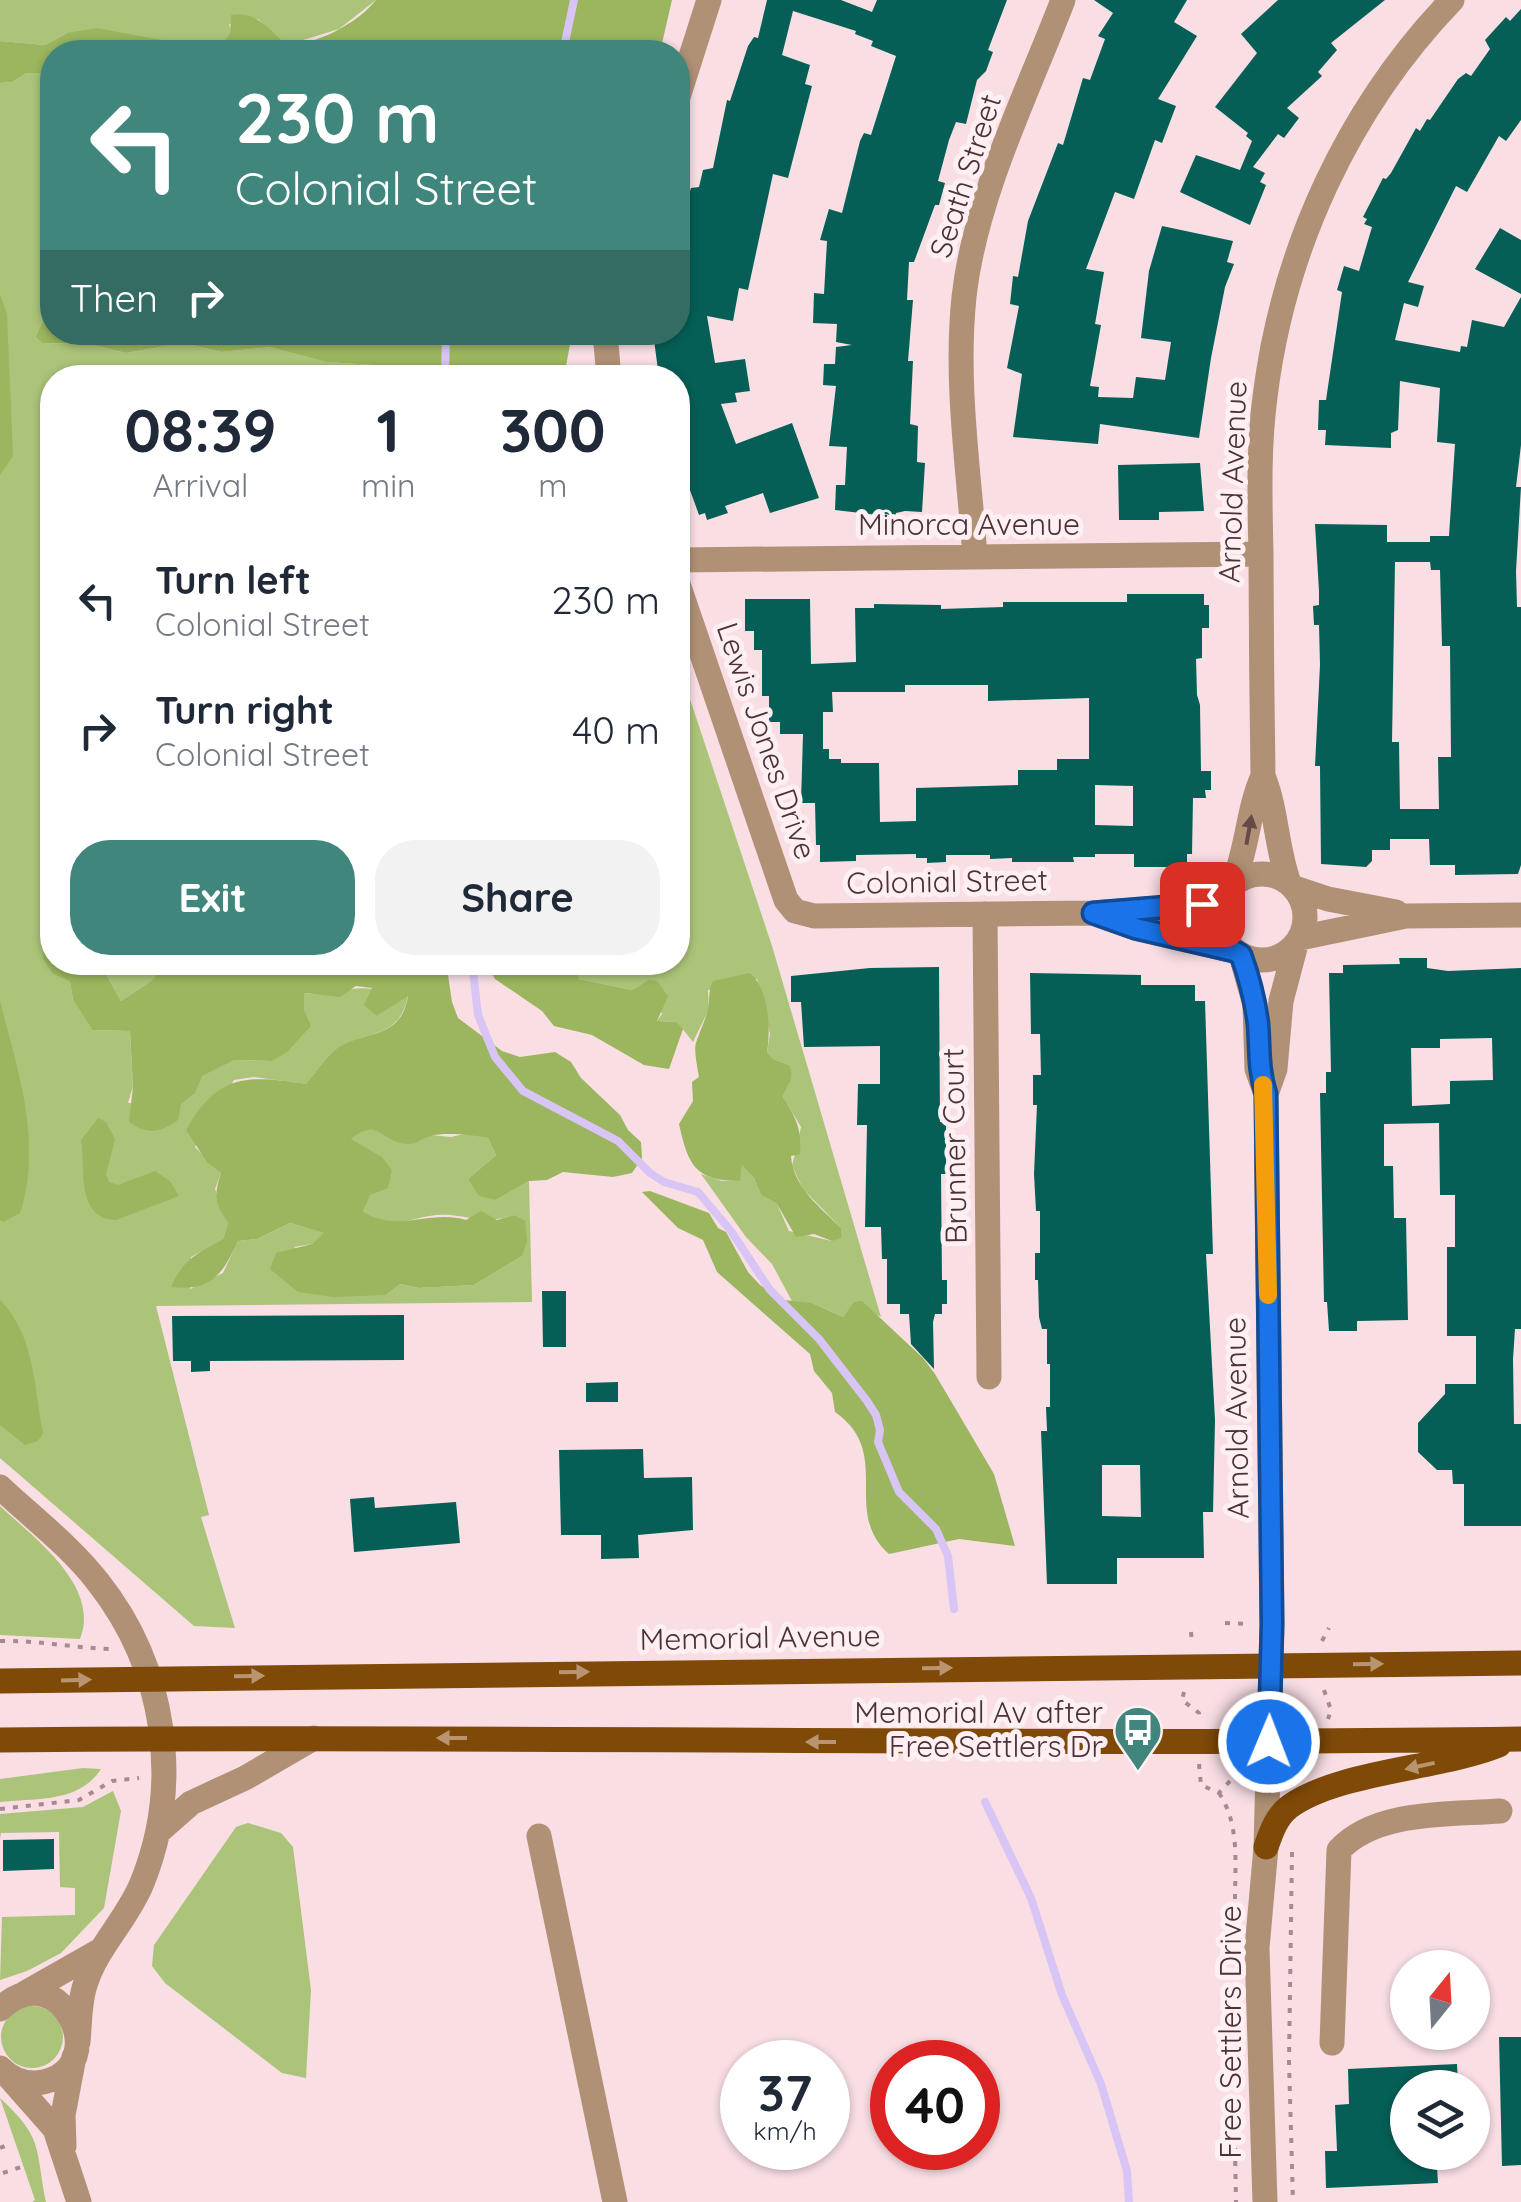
<!DOCTYPE html>
<html lang="en">
<head>
<meta charset="utf-8">
<style>
  body { margin:0; font-family:Quicksand,sans-serif; background:#f2f2f3; color:#1f2937; height:100vh; display:flex; flex-direction:column; font-size:38px; white-space:nowrap }
  * { box-sizing:border-box; margin:0 }
  p { font-size:32px; color:#747a83 }
  .icon { flex:none; width:55px; height:55px; fill:none; stroke:currentColor; stroke-width:2; stroke-linecap:round; stroke-linejoin:round }
  .map { position:relative; flex:1; overflow:hidden }
  .drawer { position:absolute; left:40px; top:365px; width:650px; height:610px; display:flex; flex-direction:column; background:#fff; border-radius:40px; box-shadow:0 2px 8px #0004 }
  .drawer>* { flex:none }
  .guide { position:absolute; left:40px; top:40px; width:650px; height:305px; border-radius:40px; box-shadow:0 2px 8px #0004; background:#41867c; color:#fff; overflow:hidden }
  .needle { width:65px; rotate:18deg }
  .buttons { position:absolute; left:1390px; top:1950px; display:grid; gap:20px }
  .buttons a { display:grid; place-items:center; width:100px; height:100px; border-radius:50%; background:#fff; box-shadow:0 2px 8px #0004; font-size:50px }
  .speed { position:absolute; left:720px; top:2040px; display:flex; gap:20px; font-size:50px; font-weight:700; text-align:center }
  .speed>* { display:grid; place-content:center; width:130px; height:130px; border-radius:50%; background:#fff; box-shadow:0 2px 8px #0004; line-height:1 }
  .speed small { font-size:25px; font-weight:400 }
  .speed .limit { border:15px solid #d22; background:#fff; color:#111 }
  .pin { position:absolute; display:grid; place-items:center; width:85px; height:85px; color:#fff; margin:-42px; border-radius:20px; box-shadow:0 5px 15px #0006 }
  .me { position:absolute; width:110px; margin:-55px; rotate:1deg; stroke-linejoin:round; filter:drop-shadow(0 0 8px #0008) }
  .turn { display:flex; align-items:center; gap:35px; height:210px; padding:0 30px; font-size:45px }
  .turn .icon { width:130px; height:130px; stroke-width:2.5 }
  .turn b { display:block; font-size:70px; line-height:85px }
  .then { display:flex; align-items:center; height:95px; padding:0 30px; background:#0003; gap:20px; font-size:38px }
  .eta { display:flex; justify-content:space-evenly; align-items:center; height:170px; text-align:center }
  .eta b { font-size:60px; font-weight:700; line-height:70px }
  .action { display:flex; gap:20px; margin-top:auto; padding:20px 30px }
  .action a { flex:1; height:115px; border-radius:40px; background:#41867c; color:#fff; font-size:40px; font-weight:700; line-height:115px; text-align:center }
  .action a+a { background:#f2f2f3; color:#1f2937 }
  ul { padding:0; list-style:none }
  li { display:flex; align-items:center; gap:30px; height:130px; padding:0 30px }
  li div { flex:1 }
  li b { display:block; font-size:38px }
  li em { font-style:normal }
  .map>svg:first-child { display:block }
</style>
</head>
<body>
<div class="map">
<svg width="1521" height="2202" viewBox="0 0 1521 2202">
  <rect width="100%" height="100%" fill="#f9dee4"/>
  <path fill="#acc479" d="M0,0H376L339,29L287,45L258,19L229,24L231,33L225,41L206,45L67,33L45,45L0,41Z
    M27,73H52V302L35,337L42,343L89,344L126,353L183,343L221,352L271,347L326,362L375,365L385,377L52,378V927L45,941L53,974L70,982L73,1000L92,1030L130,1031L133,1086L128,1103C162,1104 187,1114 201,1076L235,1060L271,1061L304,1010V993C329,998 348,985 373,989L377,1016L408,995C400,1040 367,1029 337,1049C324,1057 317,1073 306,1084L254,1077L234,1080L195,1147L221,1173L215,1189L228,1222L223,1239L191,1257L190,1289L223,1273L238,1241L257,1239L290,1223L325,1233L312,1244L294,1247L386,1295L400,1284L419,1288L474,1285L522,1256L514,1215C484,1224 478,1218 450,1215C414,1212 399,1235 363,1211L381,1156L350,1139L366,1129L451,1137L469,1133L488,1138L496,1155L468,1179L496,1200L529,1181L532,1302L156,1306L209,1515L201,1517L235,1628L194,1626L0,1458V83L12,82Z
    M678,663L772,946L881,1317L854,1303L843,1317L812,1303H793L772,1264L746,1237L701,1174L722,1181H739L742,1164L754,1178L761,1195L777,1204L789,1231L832,1241L841,1228L803,1189L792,1166L801,1127L783,1097L789,1065L773,1059L767,1052L770,1034L757,979L708,990L709,1009L693,1042L677,1022L657,1021L662,1014L648,980L632,990L579,979L570,964L678,962Z
    M100,963H186L163,967L151,981L121,1001Z
    M0,1506C34,1538 101,1586 80,1639L0,1635Z
    M83,1768L101,1769C79,1803 37,1798 0,1802V1779Z
    M113,1791L121,1811L104,1908L61,1953L27,1971L0,1980L2,1917L75,1915V1888L60,1887L59,1832L1,1833L0,1839V1814L83,1807Z
    M248,1823L281,1833L293,1847L311,1990L306,2078L282,2073L165,1983L152,1966L154,1945L236,1827Z
    M1 2037a31 31 0 1 1 62 0a31 31 0 1 1-62 0Z
    M0,2098C44,2139 35,2147 46,2202H32L35,2200Z"/>
  <path fill="#9bb65e" d="M376,0H672L660,52H52V73H27L12,82L0,83V41L45,45L67,33L97,28L177,43L216,44L225,41L230,33L231,15C256,10 270,30 287,45C316,45 358,23 376,0Z
    M0,294L7,314L13,456L0,475Z
    M52,302V332L572,333L564,377H385L374,365L326,362L270,347L221,352L183,343L126,353L89,344L42,343L35,337Z
    M52,927V962L100,963L121,1001L151,981L163,967L186,963H438L447,968L452,1002L458,1018L502,1051L520,1057L555,1052L571,1062L581,1078L620,1115L628,1130L641,1142L642,1158L632,1173L613,1177L563,1172L547,1180L529,1181L496,1200L479,1196L468,1179L496,1155L488,1138C474,1135 444,1132 431,1136C419,1139 415,1147 401,1143C377,1137 378,1119 351,1139L381,1156L392,1170L388,1188L370,1195L363,1211C397,1234 430,1209 466,1220L481,1211L497,1220L514,1215L525,1221L527,1241L522,1256L474,1285L419,1288L400,1284L386,1295L333,1297L298,1292L270,1269L276,1253L312,1244L324,1233L290,1223L257,1239L238,1241C223,1274 211,1292 171,1287C182,1260 199,1252 223,1239L228,1222C214,1204 214,1194 221,1173L207,1162L186,1130C218,1073 248,1075 306,1084C317,1072 325,1056 339,1047C368,1030 401,1039 408,996L377,1016L364,1005L372,988L356,986L340,997L304,993V1010L311,1026L287,1052L272,1061L235,1060L202,1076L195,1093L181,1104L178,1120C159,1133 148,1135 129,1122L133,1086L130,1031L92,1030L73,1000L70,982L53,974L43,959L45,941Z
    M486,963H572L579,979L632,990L648,980L657,981L668,996L657,1021L677,1022L683,1029L669,1069L644,1065L592,1035L554,1026L542,1011L495,979Z
    M750,973C769,989 771,1029 767,1052L773,1059L789,1065C796,1081 786,1083 783,1097C796,1118 802,1129 800,1154L791,1156C793,1187 821,1208 841,1228V1238L832,1241L814,1234L796,1237L777,1204L761,1195L754,1178L742,1165L740,1181C694,1181 688,1164 679,1124L693,1101L692,1082L699,1077C692,1038 695,1049 707,1013C711,1002 707,992 713,981Z
    M0,1001C18,1071 43,1142 20,1213L3,1222L0,1220Z
    M98,1118L106,1122L115,1139L106,1174L109,1182L118,1185L155,1171L170,1181L179,1196L116,1220C75,1219 86,1167 81,1140Z
    M650,1191L709,1213L718,1228L726,1232L748,1272L760,1285L784,1300L812,1303L843,1317L854,1302L862,1301L923,1358L935,1374L994,1474L1015,1546L959,1539L889,1554C841,1512 894,1453 835,1412L832,1393L814,1371L810,1354L717,1272L703,1240L678,1228L642,1192Z
    M0,1300C35,1335 34,1388 43,1433L38,1441L25,1445L0,1425Z"/>
  <g fill="none" stroke-linecap="round" stroke-linejoin="round">
    <path stroke="#d8c4f5" stroke-width="8" d="M563,52L574,0
      M445,378L446,332
      M472,962L478,1015L495,1057L523,1091L618,1141L650,1173L664,1182L698,1192L731,1231L770,1290L819,1339L867,1401L876,1415L880,1430L878,1442L899,1492L936,1529L948,1556L954,1609
      M985,1802L1031,1898L1062,1995L1101,2084L1127,2171L1129,2202"/>
  </g>
  <path fill="#055f56" fill-rule="evenodd" d="M767,0H841L872,12L877,0H1007L988,50L993,52L986,71L977,80L966,124L956,122L949,140L938,181L945,183L939,205H935L914,262H909L907,300H913L908,361H913L910,424L918,426L917,462L925,463L922,512L905,511L896,513L895,517L835,510L836,485H845L847,447L829,446L836,386L823,385L824,364H835L836,347L852,345L836,342L837,324L813,323L814,293L824,294L827,241L820,240L829,209L842,213L860,141L864,133L871,135L896,56L871,46L873,41L855,34L856,31L793,11L782,55L810,65L805,84L812,86L788,178L773,174L748,290L739,288L733,321L707,316L715,363L745,359L750,391L735,393L737,402L721,404L736,444L792,423L819,498L770,513L763,493L725,506L728,513L707,520L705,513L699,515L678,457V378H659L653,332H678V219L681,220L691,188L699,187L703,170L713,168L727,100L730,101L748,46L754,37L758,38Z
    M1094,0H1187L1174,22L1197,36L1158,99L1176,106L1162,143L1155,140L1134,199L1115,192L1086,269L1104,272L1095,324L1101,325L1090,386L1099,387L1098,397L1133,398L1136,377L1165,380L1171,342L1141,338L1149,271L1162,226L1233,241L1227,262L1234,264L1225,287L1211,358L1199,438L1100,424L1098,444L1013,437L1022,374L1007,368L1019,306L1010,304L1013,276L1018,277L1028,221L1058,143L1063,145L1083,78L1090,80L1105,39L1098,36L1113,13Z
    M1278,0H1385L1331,43L1337,50L1318,72L1322,76L1287,108L1299,118L1284,138L1278,134L1253,167L1265,173L1260,182L1266,185L1250,225L1180,192L1196,155L1240,170L1252,141L1246,136L1248,133L1215,107L1257,53L1241,34Z
    M1521,9V120L1506,141L1499,136L1467,192L1456,186L1408,282L1424,286L1418,307L1404,303L1395,340L1460,352L1461,346L1467,347L1472,320L1504,327L1521,297V445L1516,487H1521L1516,571L1517,607H1521V865L1518,874L1455,875V865H1430L1429,839H1390V850H1372V861L1366,867L1321,864L1320,766H1315L1320,665L1319,625H1314L1313,606L1319,605V591L1315,524L1387,525V542H1430V536H1449L1455,444L1437,442L1440,388L1400,381L1398,430L1391,433V448L1325,445L1326,430H1318L1319,400H1326L1342,292L1337,290L1344,266L1359,271L1372,227L1364,224L1367,219L1363,217L1383,178L1386,179L1391,173L1416,128L1420,131L1427,119L1430,120L1458,79L1466,73L1471,76L1490,49L1485,40L1506,17L1510,21ZM1395,562H1430L1431,570H1440L1442,646H1450L1451,757H1438L1439,809H1400L1399,742H1392Z
    M1500,228L1521,240V294L1475,269Z
    M1200,463L1204,511L1159,512V520H1119L1118,465Z
    M1127,594H1204V605H1209V628H1202V658L1196,659L1197,695L1200,705L1201,771H1211V790H1205L1206,798H1193L1192,854H1187V867H1134V854H1095V857H1073L1074,862H1012V858L990,859V855H946V862L927,863V858H916V854L856,855V861L820,862V845H816L815,803H801L803,734H780V722H769V696H762V650H754V631H745V599H810L811,664L856,662L855,608H874V604L941,605V609L1003,607V602H1127ZM905,685H988V701L1089,698V759H1057V770H1018V785L916,788V821L880,822L879,763H841V759H829V749H823V712H833L832,692H905ZM1095,785L1133,786V826L1095,825Z
    M1399,958H1427V968L1448,971L1521,968V1329H1515L1513,1359L1514,1424H1521V1526H1464V1484H1453L1452,1470H1437L1418,1452V1423L1445,1394V1384H1476V1336H1447V1247H1455V1195H1440L1439,1123L1384,1124V1166H1393L1394,1218H1406L1408,1320L1357,1321V1331H1329L1327,1302H1324L1320,1093H1326V1072H1331L1329,973H1343V965L1400,964ZM1492,1038L1493,1080L1450,1081V1104L1412,1106L1411,1048H1440V1039Z
    M939,967L940,1122H946V1174H941L942,1280H947V1304H942V1314H935L933,1322L934,1369L911,1344L909,1314H900V1304H887V1259H882L881,1227H865L867,1125H857L858,1084H880V1046L804,1047L801,1002H791V976L870,968Z
    M1030,973L1141,975V985H1195V1001H1205L1213,1254H1206L1215,1420L1213,1512H1203L1204,1558H1117V1584H1047L1041,1431H1047L1046,1407H1050V1364H1047V1329H1042L1039,1317L1038,1280H1035V1253H1040V1211H1036L1034,1174L1037,1105H1033V1075H1041L1040,1034H1031ZM1102,1465H1140L1141,1517L1102,1516Z
    M542,1291H566V1347H543Z
    M404,1315V1360L210,1361V1371L191,1372V1361H173L172,1316Z
    M618,1382V1402H586V1383Z
    M643,1449L644,1478L692,1477L693,1530L638,1535L639,1558L601,1559V1535H561L559,1450Z
    M374,1497L375,1508L456,1502L460,1543L354,1552L350,1499Z
    M54,1839V1869L3,1871V1840Z
    M1499,2037H1521V2165L1502,2166Z
    M1457,2064L1458,2088H1408V2152H1436L1438,2183L1326,2188L1325,2151H1337L1335,2105L1349,2104L1348,2069Z"/>
  <g fill="none" stroke-linecap="round" stroke-linejoin="round">
    <path stroke="#a58b91" stroke-width="4" stroke-dasharray="5 8" stroke-linecap="butt" d="M1225,1623L1248,1624
      M1191,1632L1192,1644
      M0,1641C38,1640 73,1648 111,1649
      M1322,1641L1329,1628
      M1324,1690L1331,1710L1328,1719
      M1184,1692L1182,1700L1199,1713V1720
      M1199,1764L1201,1785L1219,1793L1230,1781L1243,1780
      M1219,1793C1240,1825 1235,1863 1235,1900
      M0,1809L79,1800L112,1781L139,1778
      M1292,1852L1289,2061L1293,2202
      M1233,2044L1236,2202
      M0,2148L12,2143
      M3,2173L21,2167"/>
    <path stroke="#b09176" stroke-width="25" d="M678,97L709,0
      M605,332L609,378
      M975,557C969,472 955,383 964,297C975,197 1027,94 1063,0
      M678,560L1261,554
      M678,584L786,900L795,911L814,916L1093,913L1190,906L1223,896
      M1219 917a43 43 0 1 1 86 0a43 43 0 1 1-86 0Z
      M1289,883C1276,848 1277,810 1263,776C1262,703 1261,629 1261,556C1260,503 1258,450 1265,397C1283,250 1348,108 1452,0
      M1233,884C1248,847 1248,809 1263,776
      M1295,888L1328,899L1396,912
      M985,914L989,1377
      M1098,915L1135,928L1235,951
      M1300,938L1406,916L1521,915
      M1241,955L1255,1005L1257,1069L1266,1094L1272,1624L1266,1847L1257,1948L1265,2202
      M1266,1094L1275,1069L1281,1001L1296,944
      M0,1487C33,1518 71,1547 98,1582C165,1667 183,1782 142,1883C128,1918 98,1946 86,1982C79,2001 80,2022 78,2042
      M158,1832L191,1803L245,1778L314,1738
      M539,1836L615,2202
      M25,1993L99,1951
      M0,2009C60,1952 115,2067 43,2082C27,2085 12,2080 0,2068
      M1332,2043L1339,1850C1376,1810 1448,1815 1500,1811
      M10,2078L55,2129L79,2202
      M64,2146L63,2115L74,2057"/>
    <path stroke="#7f4907" stroke-width="25" d="M0,1681L1521,1663
      M0,1740C507,1735 1014,1746 1521,1739
      M1266,1847C1271,1833 1276,1817 1289,1807C1338,1771 1440,1769 1499,1745"/>
  </g>
  <defs><path id="oneway-solid" d="M-6-.8H1V-3.2L6.5 0L1 3.2V.8H-6Z" transform="scale(2.5)"/></defs>
  <use fill="#654a48" href="#oneway-solid" transform="translate(1249 830) rotate(-80)"/>
  <g fill="#b89471">
    <use href="#oneway-solid" transform="translate(1368 1664) rotate(-1)"/>
    <use href="#oneway-solid" transform="translate(937 1668) rotate(-1)"/>
    <use href="#oneway-solid" transform="translate(574 1672) rotate(-1)"/>
    <use href="#oneway-solid" transform="translate(249 1676) rotate(-1)"/>
    <use href="#oneway-solid" transform="translate(76 1680) rotate(-2)"/>
    <use href="#oneway-solid" transform="translate(452 1738) rotate(-180)"/>
    <use href="#oneway-solid" transform="translate(821 1742) rotate(-180)"/>
    <use href="#oneway-solid" transform="translate(1420 1766) rotate(168)"/>
  </g>
  <g fill="none" stroke-linecap="round" stroke-linejoin="round">
    <g stroke="#114b97" stroke-width="25">
      <path id="route" d="M1202,904L1093,913L1135,928L1234,951L1241,955C1249,977 1255,1000 1258,1024C1260,1049 1258,1069 1266,1094L1272,1624L1269,1742"/>
    </g>
    <use href="#route" stroke="#1a73e8" stroke-width="18"/>
    <path stroke="#f59e0b" stroke-width="18" d="M1263,1085L1268,1295"/>
  </g>
  <defs>
    <g id="bus-pin" transform="scale(2.5)"><path d="M0 17L-7.5 6A9.5 9.5 0 1 1 7.5 6Z" fill="#41867c" stroke="#fdeff2"/><path d="M-5-6H5V4H4V6H2V4H-2V6H-4V4H-5ZM-3.5-4V0h7V-4ZM-3.5 1.2v1.5H-2V1.2ZM2 1.2v1.5H3.5V1.2Z" fill="#fff"/></g>
  </defs>
  <g fill-rule="evenodd">
    <use href="#bus-pin" x="1138" y="1730"/>
  </g>
  <g text-anchor="middle" stroke-width="10" stroke-linejoin="round" paint-order="stroke">
    <g font-size="30" fill="#4c3238" stroke="#fdeff2">
      <text transform="translate(966 176) rotate(-72)" y="10">Seath Street</text>
      <text transform="translate(1233 482) rotate(-88)" y="10">Arnold Avenue</text>
      <text x="969" y="535">Minorca Avenue</text>
      <text transform="translate(766 741) rotate(71)" y="10">Lewis Jones Drive</text>
      <text transform="translate(947 882) rotate(-1)" y="10">Colonial Street</text>
      <text transform="translate(955 1146) rotate(-91)" y="10">Brunner Court</text>
      <text transform="translate(1237 1418) rotate(-91)" y="10">Arnold Avenue</text>
      <text transform="translate(760 1638) rotate(-1)" y="10">Memorial Avenue</text>
      <text transform="translate(1231 2032) rotate(-90)" y="10">Free Settlers Drive</text>
    </g>
    <g font-size="30" fill="#4c3238" stroke="#fdeff2" text-anchor="end">
      <text x="1103" y="1723">Memorial Av after<tspan x="1103" dy="34">Free Settlers Dr</tspan></text>
    </g>
  </g>
</svg>
<div class="buttons">
<a><svg class="needle" viewBox="-14 -14 28 28"><path d="M0-13l5 13h-10z" fill="#e53935"/><path d="M0 13l5-13h-10z" fill="#747a83"/></svg></a>
<a><svg class="icon" aria-label="layers" viewBox="0 0 24 24"><path d="M12 4l9 5-9 5-9-5zM3 14l9 5 9-5"/></svg></a>
</div>
<div class="speed"><div>37<small>km/h</small></div><div class="limit">40</div></div>
<div class="pin" style="left:1202px;top:904px;background:#d93025"><svg class="icon" aria-label="arrive" viewBox="0 0 24 24"><path d="M6 21V4h12l-3 4 3 4H6"/></svg></div>
<svg class="me" style="left:1269px;top:1742px" viewBox="-20 -20 40 40"><circle r="17" fill="#1a73e8" stroke="#fff" stroke-width="3"/><path d="M0-11L8 9 0 5-8 9z" fill="#fff"/></svg>
<div class="guide">
<div class="turn"><svg class="icon" aria-label="left" viewBox="0 0 24 24"><path d="M17 20v-9H6M10 6l-5 5 5 5"/></svg><div><b>230 m</b>Colonial Street</div></div>
<div class="then">Then<svg class="icon" aria-label="right" viewBox="0 0 24 24"><path d="M7 20v-9h11M14 6l5 5-5 5"/></svg></div>
</div>
<section class="drawer">
<div class="eta">
<div><b>08:39</b><p>Arrival</p></div>
<div><b>1</b><p>min</p></div>
<div><b>300</b><p>m</p></div>
</div>
<ul>
<li><svg class="icon" aria-label="left" viewBox="0 0 24 24"><path d="M17 20v-9H6M10 6l-5 5 5 5"/></svg><div><b>Turn left</b><p>Colonial Street</p></div><em>230 m</em></li>
<li><svg class="icon" aria-label="right" viewBox="0 0 24 24"><path d="M7 20v-9h11M14 6l5 5-5 5"/></svg><div><b>Turn right</b><p>Colonial Street</p></div><em>40 m</em></li>
</ul>
<div class="action"><a>Exit</a><a>Share</a></div>
</section>
</div>
</body>
</html>
